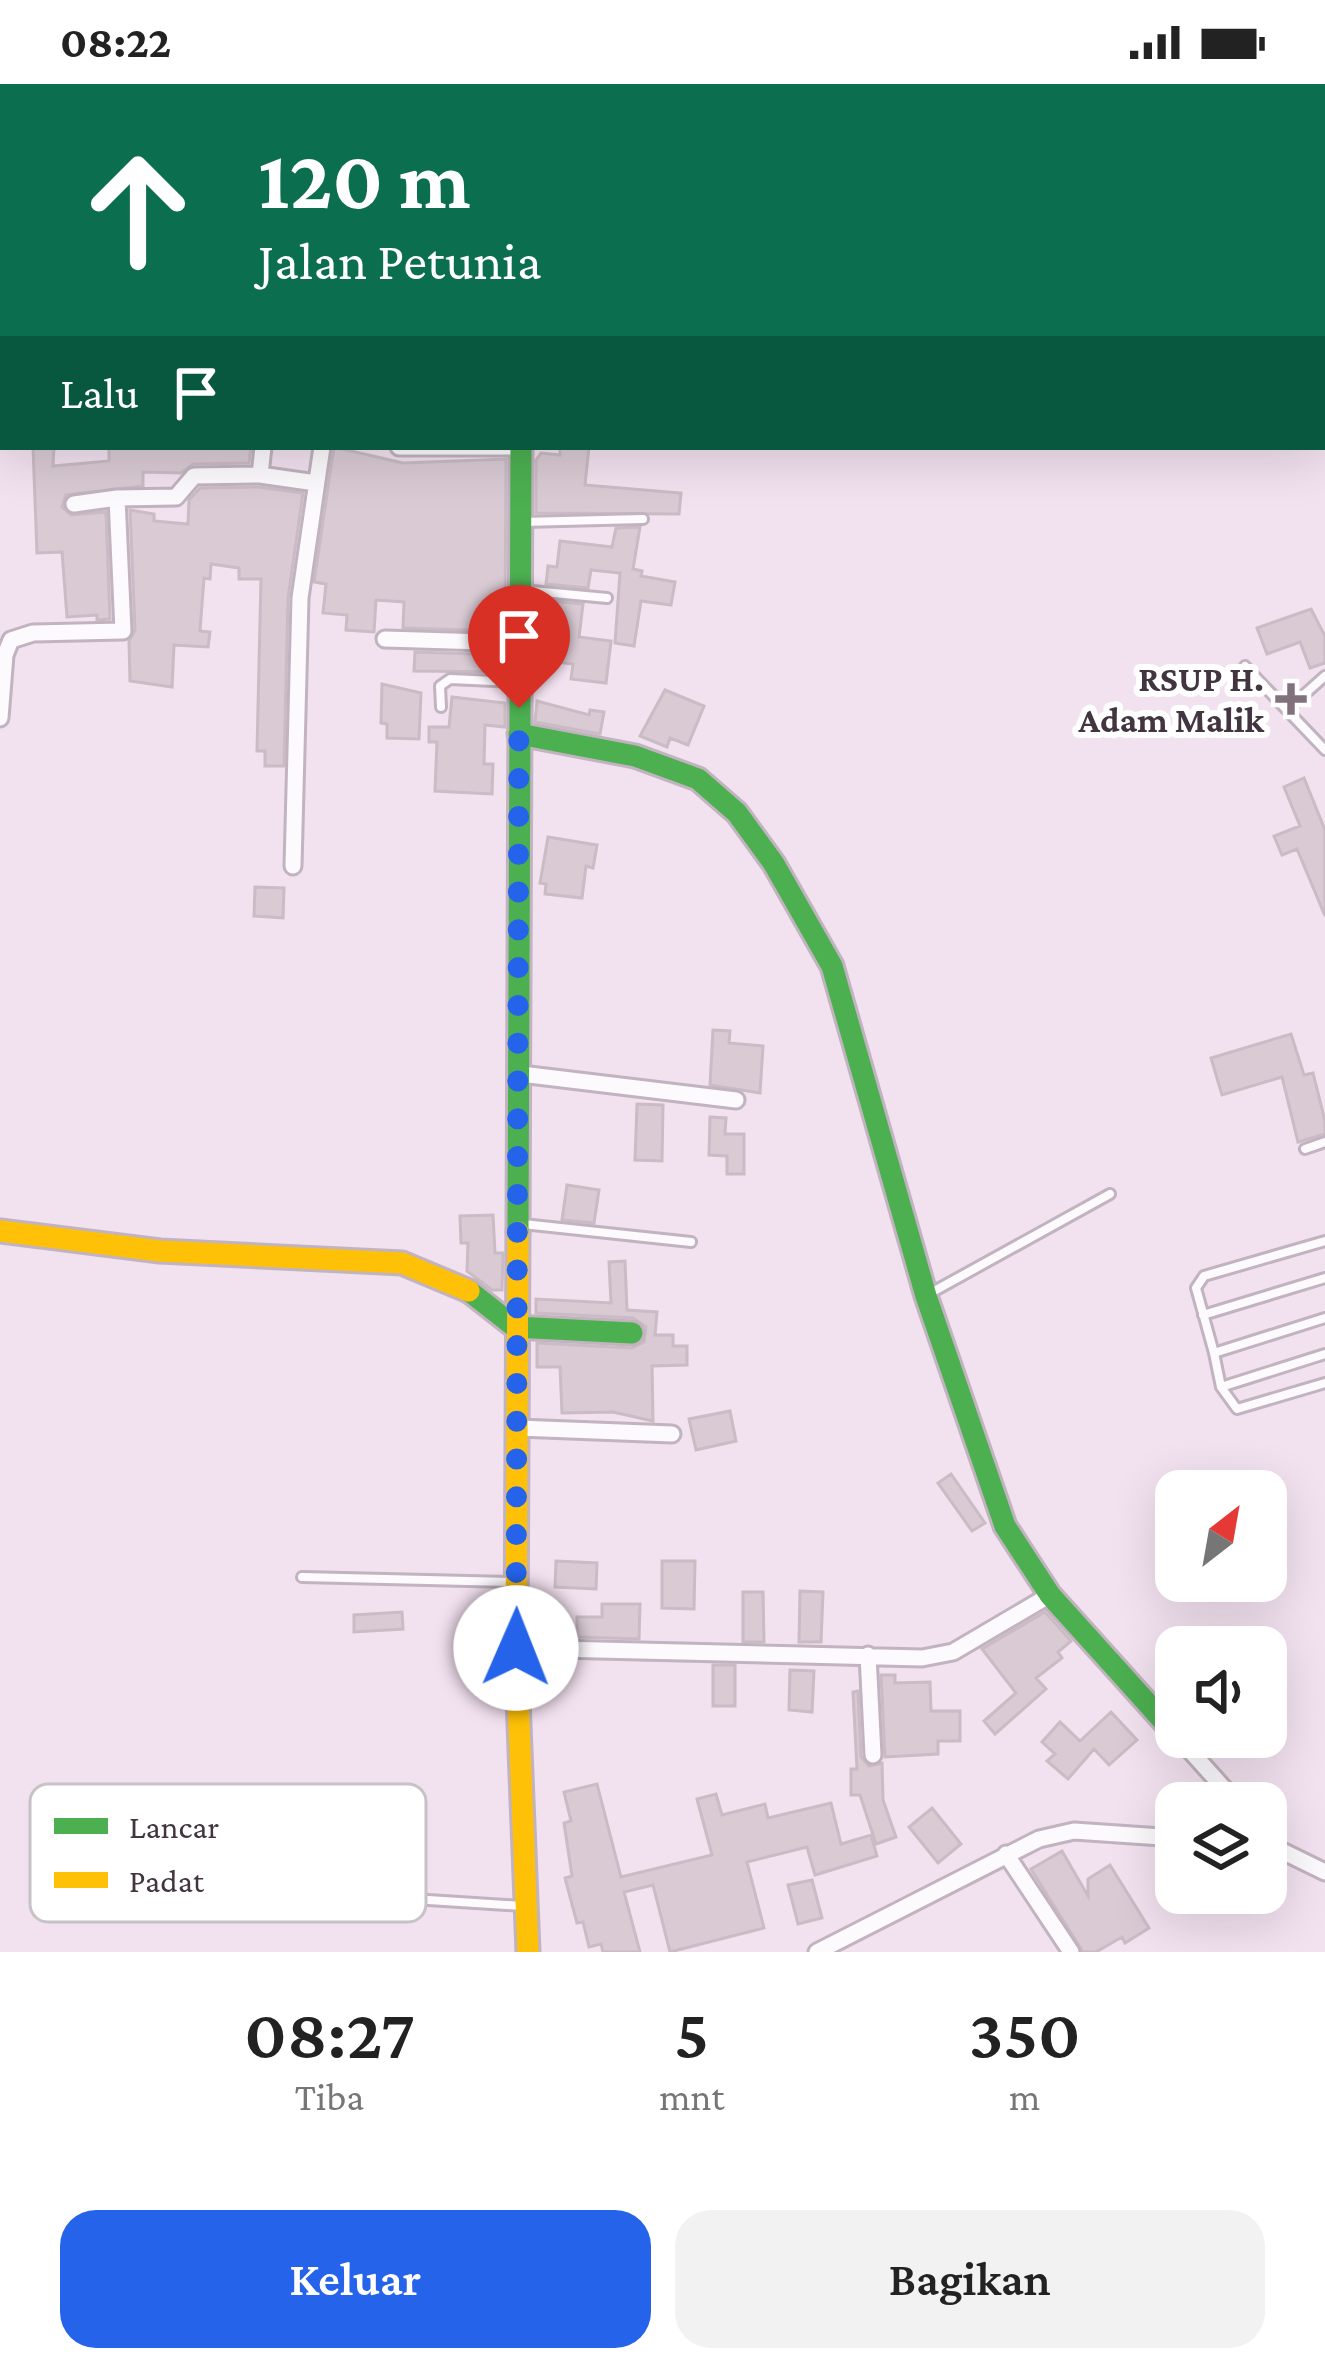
<!DOCTYPE html>
<html lang="id">
<head>
<meta charset="utf-8">
<style>
  body { margin:0; font-family:"Crimson Pro",serif; background:#f2f2f2; color:#222; height:100vh; display:flex; flex-direction:column; font-size:45px; white-space:nowrap }
  * { box-sizing:border-box; margin:0 }
  p { font-size:39px; color:#767676 }
  .icon { flex:none; width:66px; height:66px; fill:none; stroke:currentColor; stroke-width:2; stroke-linecap:round; stroke-linejoin:round }
  .map { position:relative; height:1868px; overflow:hidden }
  .sheet { display:flex; flex-direction:column; background:#fff; flex:1 }
  .sheet>* { flex:none }
  .hud { position:absolute; left:0px; top:0px; width:1326px; height:366px; box-shadow:0 12px 48px #0002; background:#0b6e4f; color:#fff; overflow:hidden }
  .needle { width:78px; rotate:31deg }
  .controls { position:absolute; left:1155px; top:1386px; display:grid; gap:24px }
  .controls a { display:grid; place-items:center; width:132px; height:132px; border-radius:24px; background:#fff; box-shadow:0 12px 48px #0002; font-size:60px }
  .pin { position:absolute; display:grid; place-items:center; width:102px; height:102px; color:#fff; margin:-123px -51px; border-radius:50% 50% 50% 0; rotate:-45deg; box-shadow:0 0 12px #0007 }
  .pin .icon { rotate:45deg }
  .me { position:absolute; width:132px; margin:-66px; rotate:1deg; stroke-linejoin:round; filter:drop-shadow(0 0 9px #0008) }
  .turn { display:flex; align-items:center; gap:42px; height:252px; padding:0 60px; font-size:54px }
  .turn .icon { width:156px; height:156px; stroke-width:2.5 }
  .turn b { display:block; font-size:84px; line-height:102px }
  .then { display:flex; align-items:center; height:114px; padding:0 60px; background:#0003; gap:24px; font-size:45px }
  .eta { display:flex; justify-content:space-evenly; align-items:center; height:204px; text-align:center }
  .eta b { font-size:72px; font-weight:600; line-height:84px }
  .action { display:flex; gap:24px; margin-top:auto; padding:24px 60px }
  .action a { flex:1; height:138px; border-radius:36px; background:#2563eb; color:#fff; font-size:48px; font-weight:600; line-height:138px; text-align:center }
  .action a+a { background:#f2f2f2; color:#222 }
  .status { display:flex; justify-content:space-between; align-items:center; height:84px; padding:0 60px; background:#fff; direction:ltr }
  .status svg { height:33px; fill:currentColor }
  .map>svg:first-child { display:block }
</style>
</head>
<body>
<div class="status"><b>08:22</b><svg viewBox="0 0 49 12"><path d="M0 12V9h3v3zM5 12V6h3v6zM10 12V3h3v9zM15 12V0h3v12zM26 1h20v11H26zM47 4h2v5h-2z"/></svg></div>
<div class="map">
<svg width="1325" height="1868" viewBox="0 0 1325 1868">
  <rect width="100%" height="100%" fill="#f2e1ef"/>
  <path fill="#d9cad3" stroke="#cabbc4" stroke-width="3" d="M33,363H54L53,382L109,377V363H251L249,379L193,380L181,389L143,388V402L66,411L62,423L71,431L106,428L110,535L97,536V531L67,533L62,468L37,469Z
    M334,363L403,379L506,375L505,547L403,544L404,518L376,516L374,548L346,546L347,531L323,529L326,500L314,498Z
    M560,363H589L585,401L681,409L679,430L536,429V376L541,369L560,371Z
    M259,403L303,409L288,514L284,682H265V667H257L261,495H239V484L211,480L210,495L204,494L200,547L210,548L208,563L174,561L172,603L130,597L129,557L135,546L130,426L154,430V437L188,440L189,416L200,404Z
    M640,443L633,485L642,487L641,492L675,498L671,521L641,517L634,562L615,559L620,489L591,486L588,504L546,500L548,482L557,483L560,457L612,463L616,444Z
    M541,516L583,520L579,553L611,557L606,599L571,595L573,580L548,577L552,541L538,539Z
    M1311,525L1325,552V579L1310,584L1300,558L1267,570L1257,544Z
    M415,568L505,571V588L414,587Z
    M382,600L421,609L419,655L387,654V640L381,639Z
    M665,606L704,622L688,661L670,654L667,663L640,652Z
    M452,613L505,619V643L485,641L484,680H493L492,710L435,707L437,658H429V643H449Z
    M537,617L589,631L590,626L604,628L600,650L535,638Z
    M1304,694L1325,746V832L1297,765L1282,771L1274,752L1300,742L1284,703Z
    M548,753L597,761L593,784L586,782L582,814L545,810L546,800L540,799Z
    M255,803L284,804L283,834L254,832Z
    M713,946L730,947L729,959L763,962L760,1009L710,1001Z
    M1291,950L1304,991L1313,989L1325,1037V1050L1298,1058L1282,993L1222,1011L1211,974Z
    M637,1020L663,1021L662,1077L635,1076Z
    M710,1033L726,1034L725,1050H744V1090H727V1072L709,1071Z
    M567,1101L599,1106L594,1139L562,1136Z
    M493,1131L495,1169H503L502,1206H492L467,1187L468,1159H461L460,1132Z
    M625,1177L627,1226L657,1228L655,1251H673V1262H687V1281L652,1282L653,1337L613,1328L562,1329L560,1283H537V1259L632,1264L644,1258L646,1243L633,1234L536,1229V1215L611,1219L609,1178Z
    M730,1327L736,1357L696,1366L689,1335Z
    M951,1390L985,1439L972,1447L938,1399Z
    M556,1477L597,1479L596,1505L555,1503Z
    M662,1477H695L694,1525L662,1524Z
    M800,1507L823,1508L821,1558H799Z
    M743,1508H763L764,1558H743Z
    M602,1520H640L639,1555L577,1553V1533H602Z
    M402,1528L403,1545L354,1548V1531Z
    M1045,1528L1071,1557L1058,1568L1062,1574L1036,1594L1046,1605L995,1650L984,1637L1016,1609L982,1565Z
    M713,1581H735V1622H713Z
    M790,1586L814,1587L812,1628L789,1626Z
    M881,1591H895V1599L930,1598L931,1627H960V1657H938V1670L885,1673Z
    M858,1607L861,1673L869,1682L882,1679L883,1716L896,1753L876,1760L860,1711H851V1685H857L853,1608Z
    M1111,1628L1137,1656L1109,1681L1094,1665L1068,1695L1047,1677L1055,1670L1042,1658L1060,1638L1080,1657Z
    M597,1700L621,1793L712,1771L697,1715L716,1710L722,1731L765,1720L768,1734L831,1719L841,1760L871,1751L877,1772L815,1791L807,1763L747,1778L764,1844L670,1868L653,1801L624,1808L640,1868H603L601,1860L589,1863L583,1838L577,1839L565,1794L572,1792L564,1739L571,1737L564,1708Z
    M932,1724L961,1760L938,1779L909,1743Z
    M1062,1767L1088,1812V1795L1110,1781L1149,1844L1125,1859L1122,1853L1096,1868H1083L1031,1785Z
    M812,1796L822,1834L798,1840L788,1801Z"/>
  <g fill="none" stroke-linecap="round" stroke-linejoin="round">
    <g stroke="#c1b3bf" stroke-width="14">
      <path id="lane" d="M522,438L643,435
        M522,506L607,514
        M1245,582L1325,666
        M441,623L440,602L450,595L517,598
        M1288,625L1325,592
        M1305,1065L1325,1058
        M523,1140L691,1158
        M1325,1157L1204,1192L1196,1204L1214,1269L1325,1234
        M927,1211L1110,1110
        M1203,1231L1325,1194
        M1214,1269L1221,1303L1237,1325L1325,1299
        M1221,1303L1325,1270
        M302,1493L511,1498
        M184,1787L366,1812L522,1822"/>
    </g>
    <g stroke="#c1b3bf" stroke-width="21">
      <path id="street" d="M515,0V3
        M903,0L904,3
        M1077,3V0
        M0,317L3,316
        M399,363H510
        M260,391L316,399
        M74,420L117,414
        M385,555L521,559
        M0,634L5,571L11,556L33,549L123,547L117,414L176,413L194,392L260,391L263,363
        M293,782L300,514L322,363
        M521,990L736,1016
        M518,1344L672,1350
        M516,1564L922,1574L953,1568L1050,1511
        M868,1571L873,1671
        M1178,1653L1237,1719
        M1266,1751L1278,1765L1325,1788
        M1006,1770L1071,1868
        M817,1868L1039,1755L1074,1747L1176,1754"/>
    </g>
    <g stroke="#c1b3bf" stroke-width="27">
      <path id="fast" d="M519,650L635,672L698,695L737,729L774,780L832,882L926,1212L1005,1442L1050,1511L1176,1651
        M518,1148L521,363
        M469,1207L515,1243L632,1249"/>
    </g>
    <g stroke="#c1b3bf" stroke-width="27">
      <path id="slow" d="M1012,3L1018,0
        M0,1147L160,1167L402,1179L469,1207
        M518,1148L516,1564L528,1868"/>
    </g>
    <use href="#lane" stroke="#fdfafd" stroke-width="8"/>
    <use href="#street" stroke="#fdfafd" stroke-width="15"/>
    <use href="#fast" stroke="#4caf50" stroke-width="21"/>
    <use href="#slow" stroke="#ffc107" stroke-width="21"/>
  </g>
  <g fill="none" stroke-linecap="round" stroke-linejoin="round">
    <path stroke="#2563eb" stroke-width="21" stroke-dasharray="0 37.8" d="M516,1564L519,624"/>
  </g>
  <path fill="#80717d" stroke="#fff" stroke-width="4.5" d="M1285 597h12v12h12v12h-12v12h-12v-12h-12v-12h12z"/>
  <g text-anchor="middle" stroke-width="12" stroke-linejoin="round" paint-order="stroke">
    <g font-size="36" font-weight="bold" fill="#423540" stroke="#fff" text-anchor="end">
      <text x="1264" y="607">RSUP H.<tspan x="1264" dy="41">Adam Malik</tspan></text>
    </g>
  </g>
  <rect x="30" y="1700" width="396" height="138" rx="18" fill="#fff" stroke="#c6c2c6" stroke-width="3"/>
  <rect x="54" y="1734" width="54" height="16" fill="#4caf50"/>
  <rect x="54" y="1788" width="54" height="16" fill="#ffc107"/>
  <g font-size="33" fill="#423540">
    <text x="129" y="1754">Lancar</text>
    <text x="129" y="1808">Padat</text>
  </g>
</svg>
<div class="controls">
<a><svg class="needle" viewBox="-14 -14 28 28"><path d="M0-13l5 13h-10z" fill="#e53935"/><path d="M0 13l5-13h-10z" fill="#767676"/></svg></a>
<a><svg class="icon" aria-label="sound" viewBox="0 0 24 24"><path d="M4 9h4l5-4v14l-5-4H4zM17 9q2 3 0 6"/></svg></a>
<a><svg class="icon" aria-label="layers" viewBox="0 0 24 24"><path d="M12 4l9 5-9 5-9-5zM3 14l9 5 9-5"/></svg></a>
</div>
<div class="pin" style="left:519px;top:624px;background:#d93025"><svg class="icon" aria-label="arrive" viewBox="0 0 24 24"><path d="M6 21V4h12l-3 4 3 4H6"/></svg></div>
<svg class="me" style="left:516px;top:1564px" viewBox="-20 -20 40 40"><circle r="19" fill="#fff"/><path d="M0-13L10 11 0 6-10 11z" fill="#2563eb"/></svg>
<div class="hud">
<div class="turn"><svg class="icon" aria-label="ahead" viewBox="0 0 24 24"><path d="M12 20V5M6 11l6-6 6 6"/></svg><div><b>120 m</b>Jalan Petunia</div></div>
<div class="then">Lalu<svg class="icon" aria-label="arrive" viewBox="0 0 24 24"><path d="M6 21V4h12l-3 4 3 4H6"/></svg></div>
</div>
</div>
<section class="sheet">
<div class="eta">
<div><b>08:27</b><p>Tiba</p></div>
<div><b>5</b><p>mnt</p></div>
<div><b>350</b><p>m</p></div>
</div>
<div class="action"><a>Keluar</a><a>Bagikan</a></div>
</section>
</body>
</html>
